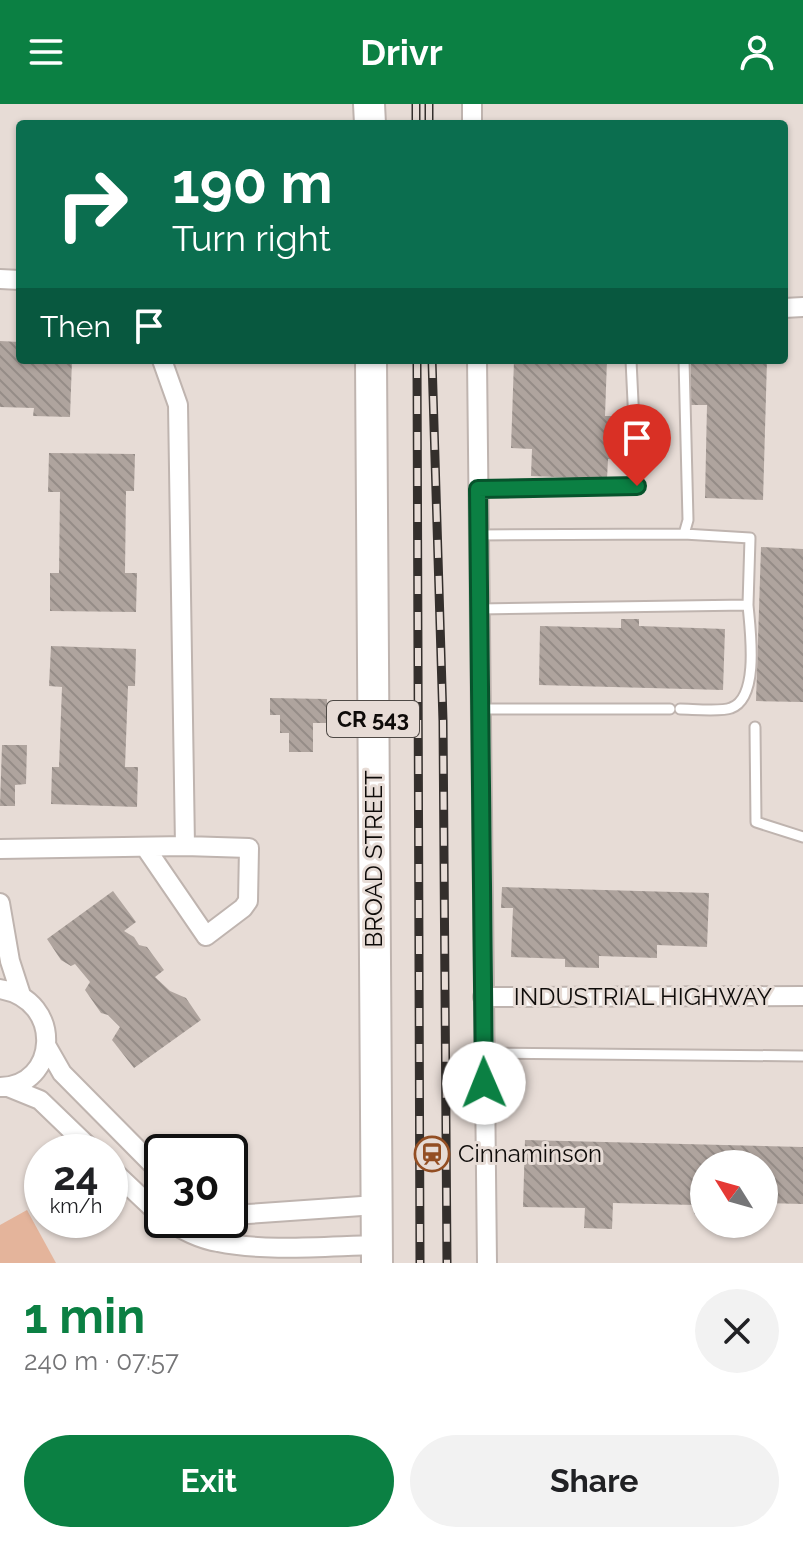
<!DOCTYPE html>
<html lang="en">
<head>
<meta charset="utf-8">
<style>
  body { margin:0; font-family:Raleway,sans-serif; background:#f2f2f2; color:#202124; height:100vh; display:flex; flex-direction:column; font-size:30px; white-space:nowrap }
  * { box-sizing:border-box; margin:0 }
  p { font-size:26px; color:#757577 }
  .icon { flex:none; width:44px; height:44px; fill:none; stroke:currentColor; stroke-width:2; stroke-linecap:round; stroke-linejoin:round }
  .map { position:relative; height:1159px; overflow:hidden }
  .drawer { display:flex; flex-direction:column; background:#fff; flex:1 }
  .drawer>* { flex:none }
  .hud { position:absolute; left:16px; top:16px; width:772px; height:244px; border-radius:8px; box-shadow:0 2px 6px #0004; background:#0b6e4f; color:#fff; overflow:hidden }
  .needle { width:52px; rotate:307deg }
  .tools { position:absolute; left:690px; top:1046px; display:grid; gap:16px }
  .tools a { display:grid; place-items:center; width:88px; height:88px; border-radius:50%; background:#fff; box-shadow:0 2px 6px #0004; font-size:40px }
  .speed { position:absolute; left:24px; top:1030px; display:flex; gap:16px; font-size:40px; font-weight:700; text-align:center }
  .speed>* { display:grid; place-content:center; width:104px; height:104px; border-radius:50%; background:#fff; box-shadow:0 2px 6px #0004; line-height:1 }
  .speed small { font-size:20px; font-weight:400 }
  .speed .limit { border:4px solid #111; border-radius:12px; background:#fff; color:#111 }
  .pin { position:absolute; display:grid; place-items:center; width:68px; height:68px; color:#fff; margin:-82px -34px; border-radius:50% 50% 50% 0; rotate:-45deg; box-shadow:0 0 8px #0007 }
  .pin .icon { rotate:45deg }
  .me { position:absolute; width:88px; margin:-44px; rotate:359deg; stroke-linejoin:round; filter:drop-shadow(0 0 6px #0008) }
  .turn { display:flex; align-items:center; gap:28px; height:168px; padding:0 24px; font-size:36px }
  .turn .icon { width:104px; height:104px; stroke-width:2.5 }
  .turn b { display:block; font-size:56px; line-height:68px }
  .then { display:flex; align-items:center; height:76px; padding:0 24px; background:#0003; gap:16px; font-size:30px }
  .round { display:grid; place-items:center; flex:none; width:84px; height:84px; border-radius:42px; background:#f2f2f2 }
  .head { display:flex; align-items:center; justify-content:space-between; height:136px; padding:0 24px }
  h1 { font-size:48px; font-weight:700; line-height:60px; color:#0b8043 }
  .button { display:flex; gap:16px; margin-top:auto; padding:16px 24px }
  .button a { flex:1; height:92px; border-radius:48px; background:#0b8043; color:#fff; font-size:32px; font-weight:700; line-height:92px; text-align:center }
  .button a+a { background:#f2f2f2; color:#202124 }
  header { display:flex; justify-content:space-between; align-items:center; height:104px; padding:0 24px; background:#0b8043; color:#fff; font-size:36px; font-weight:700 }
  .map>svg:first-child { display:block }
</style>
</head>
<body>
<header><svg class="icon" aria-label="menu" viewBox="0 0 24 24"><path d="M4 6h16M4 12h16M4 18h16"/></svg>Drivr<svg class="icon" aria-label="person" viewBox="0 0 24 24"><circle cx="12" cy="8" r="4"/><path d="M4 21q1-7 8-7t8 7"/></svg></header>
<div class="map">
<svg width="803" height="1159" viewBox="0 0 803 1159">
  <defs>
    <pattern id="building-back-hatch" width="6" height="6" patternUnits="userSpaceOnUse" patternTransform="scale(2)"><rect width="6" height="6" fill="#afa49e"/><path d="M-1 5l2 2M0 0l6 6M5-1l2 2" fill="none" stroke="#958c87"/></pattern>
  </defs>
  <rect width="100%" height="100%" fill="#e7dcd6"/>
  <path fill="#e4b49b" d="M27,1106L56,1159H0V1121Z"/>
  <path fill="url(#building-back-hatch)" d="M0,237L20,238V256H72L70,313L33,312L34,304L0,303Z
    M514,256H607L605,312H628L626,356L608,355L607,375L531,372L532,345L511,344Z
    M691,256H767L763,396L705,394L707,301H690Z
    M49,349L135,350L134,387H126L125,469H137L136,508L50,507V469H59L60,388H48Z
    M761,443L803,445V598L756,597Z
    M621,515H639V522L725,525L723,586L539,581L540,522L621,524Z
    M51,542L136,545L135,582H128L125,663H138L137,703L51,700L52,663H59L62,583L49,582Z
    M270,594L327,595V619H313V648H289V629H280V611H270Z
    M2,641H27L26,680L15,681V702H0Z
    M502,783L709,789L707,843L657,841V854L599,852V864L565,863V855L511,853L513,804H501Z
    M113,787L136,818L124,827L134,833L139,841L147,843L164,866L155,873L170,887L186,894L201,916L134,964L112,936L120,923L108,911L101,909L85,886L90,878L75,860L71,862L61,856L47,835Z
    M525,1036L803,1043V1100L764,1099V1060H704V1111L694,1110L695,1101L613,1099L612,1125L584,1124L585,1104L523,1103Z"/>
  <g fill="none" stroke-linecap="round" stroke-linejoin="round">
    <g stroke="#bfb4af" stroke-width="13">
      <path id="lane" d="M478,385L637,382L631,256
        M479,431L684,430L688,416L684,256
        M479,505L748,501L750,434L684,430
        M479,605H670
        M680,605C692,605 721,608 731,604C760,594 750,525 748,501
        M755,623L756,718L803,733
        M484,949L803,952"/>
    </g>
    <g stroke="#bfb4af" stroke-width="22">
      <path id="street" d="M472,0V20
        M0,175L20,176
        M784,204L803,203
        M162,256L178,301L185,742
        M477,256L487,1159
        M0,745L185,742L249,744L248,797L243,804L206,832L145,743
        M0,799L10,857L21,891
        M0,885C65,896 58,983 0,983
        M483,893L803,892
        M46,941L62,969L162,1070
        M8,983L40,996L94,1048
        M110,1064L162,1113
        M230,1108L248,1110L376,1101
        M166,1116C183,1126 199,1135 218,1138C265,1148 328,1142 376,1141
        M208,1135L216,1116"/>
    </g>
    <g stroke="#bfb4af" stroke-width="34">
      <path id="primary" d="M369,0L370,20
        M371,256L377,1159"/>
    </g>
    <use href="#lane" stroke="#fff" stroke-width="9"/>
    <use href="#street" stroke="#fff" stroke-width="18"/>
    <use href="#primary" stroke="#fff" stroke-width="30"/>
    <g stroke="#342f2c" stroke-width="9">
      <path id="rail" d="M416,0V20
        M429,0V20
        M417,256L420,1159
        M432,256L443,617L447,1159"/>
    </g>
    <use href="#rail" stroke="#e7dcd6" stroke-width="6" stroke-dasharray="18" stroke-linecap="butt"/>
  </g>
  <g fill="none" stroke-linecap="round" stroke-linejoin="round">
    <g stroke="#07532c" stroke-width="20">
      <path id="route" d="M484,979L478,385L637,382"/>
    </g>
    <use href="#route" stroke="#0b8043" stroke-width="14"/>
  </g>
  <defs>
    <g id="station-ring" transform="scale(1.8)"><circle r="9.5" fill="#e7dcd6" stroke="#934e23" stroke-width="1.5"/><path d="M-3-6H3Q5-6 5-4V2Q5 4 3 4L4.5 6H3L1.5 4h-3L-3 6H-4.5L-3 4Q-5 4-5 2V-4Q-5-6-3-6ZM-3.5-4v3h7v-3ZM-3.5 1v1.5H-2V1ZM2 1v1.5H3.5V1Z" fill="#934e23"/></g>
  </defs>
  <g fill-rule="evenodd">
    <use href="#station-ring" x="432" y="1050"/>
  </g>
  <g text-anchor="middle" stroke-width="6" stroke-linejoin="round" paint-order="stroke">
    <rect fill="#e7dcd6" stroke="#4f4a46" stroke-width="2" x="327" y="597" width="92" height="36" rx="6"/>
    <g font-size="22" font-weight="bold" fill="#0e0b09">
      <text x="373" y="623">CR 543</text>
    </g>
    <g font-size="24" fill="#0e0b09" stroke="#e7dcd6">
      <text transform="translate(374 755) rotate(-90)" y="8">BROAD STREET</text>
      <text x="643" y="901">INDUSTRIAL HIGHWAY</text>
    </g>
    <g font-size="24" fill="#0e0b09" stroke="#e7dcd6" text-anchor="start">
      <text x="458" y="1058">Cinnaminson</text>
    </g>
  </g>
</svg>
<div class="tools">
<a><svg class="needle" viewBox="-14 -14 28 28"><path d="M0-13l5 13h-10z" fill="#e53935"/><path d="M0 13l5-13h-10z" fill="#757577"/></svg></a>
</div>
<div class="speed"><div>24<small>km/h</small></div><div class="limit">30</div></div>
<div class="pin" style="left:637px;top:382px;background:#d93025"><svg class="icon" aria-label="arrive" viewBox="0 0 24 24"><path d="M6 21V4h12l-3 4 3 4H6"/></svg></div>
<svg class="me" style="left:484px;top:979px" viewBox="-20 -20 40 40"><circle r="19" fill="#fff"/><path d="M0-13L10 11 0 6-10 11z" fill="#0b8043"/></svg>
<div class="hud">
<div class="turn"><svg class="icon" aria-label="right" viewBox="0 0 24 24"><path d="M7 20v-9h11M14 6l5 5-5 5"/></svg><div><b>190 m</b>Turn right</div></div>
<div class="then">Then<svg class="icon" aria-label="arrive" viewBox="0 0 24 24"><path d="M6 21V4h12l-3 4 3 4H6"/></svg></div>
</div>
</div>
<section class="drawer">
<div class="head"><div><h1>1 min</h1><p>240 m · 07:57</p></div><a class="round"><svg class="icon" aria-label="close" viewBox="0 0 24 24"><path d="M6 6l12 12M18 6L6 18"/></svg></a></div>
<div class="button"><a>Exit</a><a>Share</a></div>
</section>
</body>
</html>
